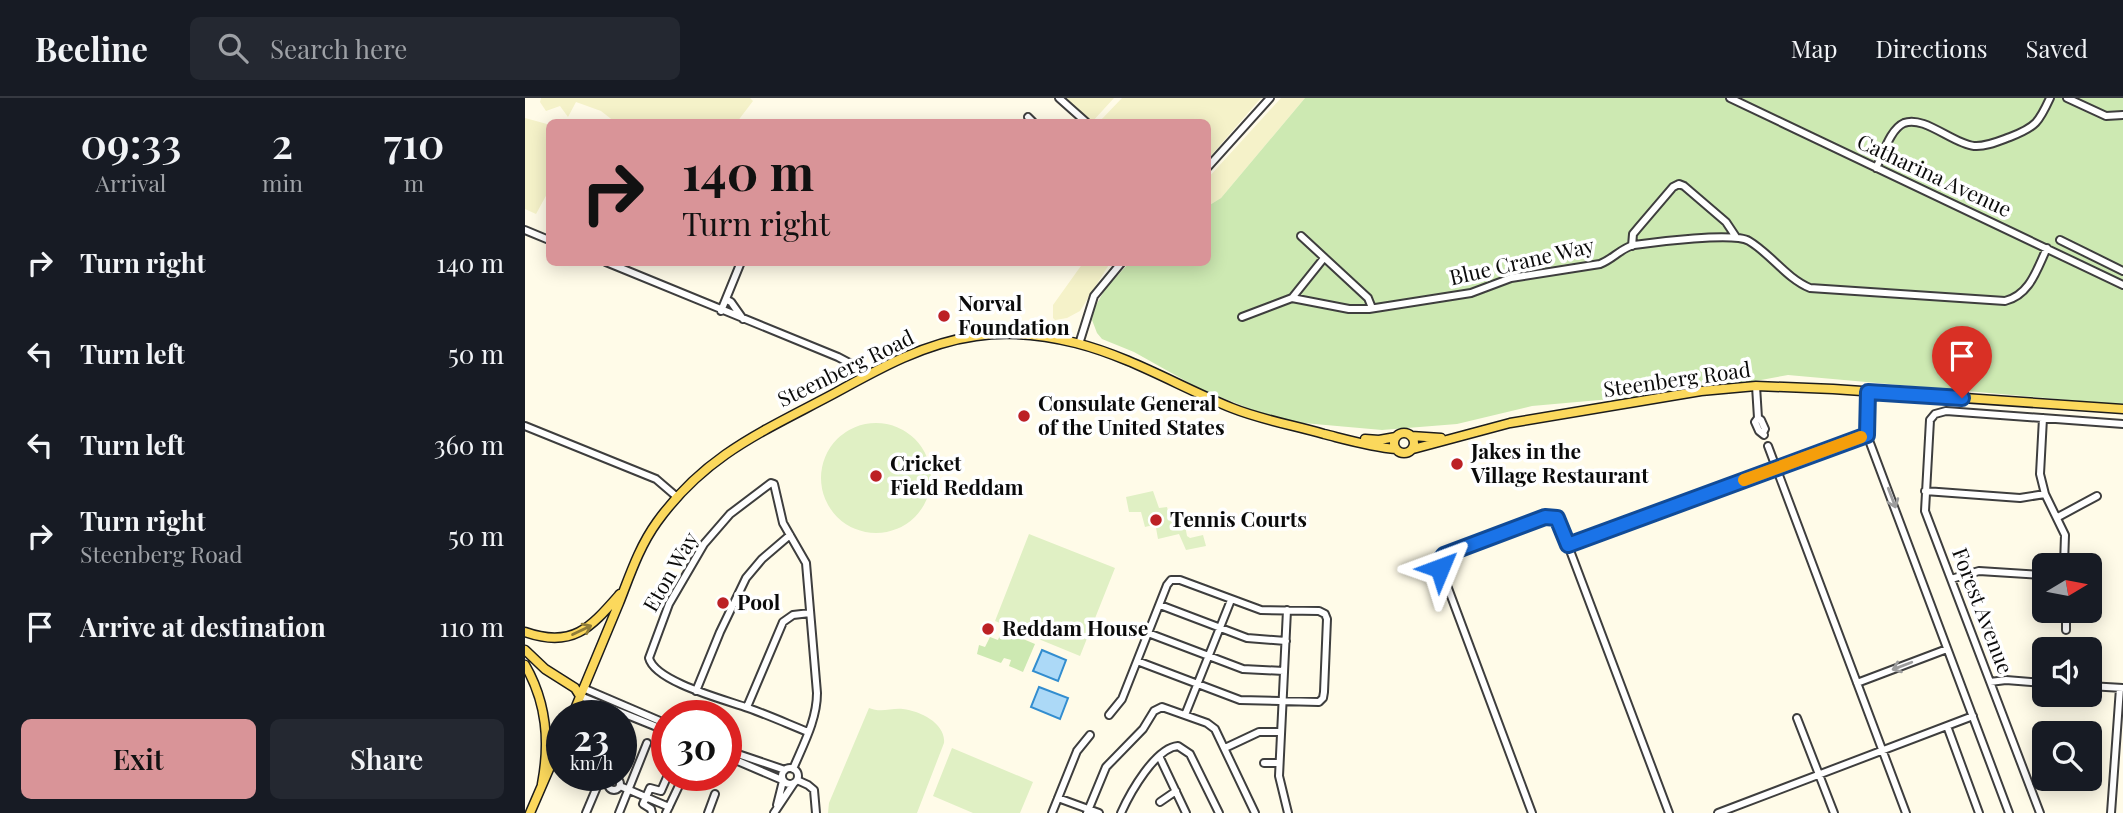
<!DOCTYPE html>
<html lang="en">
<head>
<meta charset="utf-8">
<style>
  body { margin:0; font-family:"Playfair Display",serif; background:#242831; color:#f1f3f6; height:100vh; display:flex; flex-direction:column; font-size:26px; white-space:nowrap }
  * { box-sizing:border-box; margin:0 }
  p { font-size:23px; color:#9ea1a6 }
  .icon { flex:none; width:38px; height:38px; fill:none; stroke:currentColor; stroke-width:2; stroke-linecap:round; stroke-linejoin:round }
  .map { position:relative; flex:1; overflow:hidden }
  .drawer { display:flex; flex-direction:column; background:#171b24; width:525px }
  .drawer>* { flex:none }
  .top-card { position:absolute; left:21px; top:21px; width:665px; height:147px; border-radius:10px; box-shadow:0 4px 18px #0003; background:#d99498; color:#111; overflow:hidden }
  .needle { width:46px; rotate:80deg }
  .tools { position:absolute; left:1507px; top:455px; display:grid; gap:14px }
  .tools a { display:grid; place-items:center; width:70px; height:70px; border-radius:10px; background:#171b24; box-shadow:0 4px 18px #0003; font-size:35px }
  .speed { position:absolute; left:21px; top:602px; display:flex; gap:14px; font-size:35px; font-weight:700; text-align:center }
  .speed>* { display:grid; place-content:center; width:91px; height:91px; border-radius:50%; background:#171b24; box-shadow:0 4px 18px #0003; line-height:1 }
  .speed small { font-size:18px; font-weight:400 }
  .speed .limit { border:10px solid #d22; background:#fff; color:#111 }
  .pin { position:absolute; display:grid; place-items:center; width:60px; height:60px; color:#fff; margin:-72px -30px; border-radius:50% 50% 50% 0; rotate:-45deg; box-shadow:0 0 7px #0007 }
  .pin .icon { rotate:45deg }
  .me { position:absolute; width:77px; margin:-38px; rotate:46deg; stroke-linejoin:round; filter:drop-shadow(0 0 5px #0008) }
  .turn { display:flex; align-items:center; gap:24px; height:147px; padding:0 21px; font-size:32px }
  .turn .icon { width:91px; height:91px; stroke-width:2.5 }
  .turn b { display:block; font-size:49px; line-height:60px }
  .eta { display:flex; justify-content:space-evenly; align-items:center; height:119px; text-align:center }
  .eta b { font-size:42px; font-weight:600; line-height:49px }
  .primary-button { display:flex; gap:14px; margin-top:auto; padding:14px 21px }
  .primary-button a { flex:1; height:80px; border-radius:10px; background:#d99498; color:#111; font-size:28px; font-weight:600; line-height:80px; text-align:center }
  .primary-button a+a { background:#242831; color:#f1f3f6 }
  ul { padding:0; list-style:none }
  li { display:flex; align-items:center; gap:21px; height:91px; padding:0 21px }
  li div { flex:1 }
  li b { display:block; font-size:26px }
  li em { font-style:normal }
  header { display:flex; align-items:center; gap:42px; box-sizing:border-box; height:98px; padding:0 35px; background:#171b24; border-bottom:2px solid #363941 }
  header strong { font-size:33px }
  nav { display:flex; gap:38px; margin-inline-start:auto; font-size:24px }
  .search { width:490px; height:63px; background:#242831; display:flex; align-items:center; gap:18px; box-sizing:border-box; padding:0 24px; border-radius:10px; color:#9ea1a6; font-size:26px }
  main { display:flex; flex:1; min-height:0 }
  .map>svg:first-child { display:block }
</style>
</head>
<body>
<header>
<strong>Beeline</strong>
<div class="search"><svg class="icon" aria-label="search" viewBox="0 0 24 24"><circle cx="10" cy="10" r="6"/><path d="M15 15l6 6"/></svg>Search here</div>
<nav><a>Map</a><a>Directions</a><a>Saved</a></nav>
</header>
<main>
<section class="drawer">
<div class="eta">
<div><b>09:33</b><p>Arrival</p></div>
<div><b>2</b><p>min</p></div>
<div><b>710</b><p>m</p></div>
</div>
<ul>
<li><svg class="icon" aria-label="right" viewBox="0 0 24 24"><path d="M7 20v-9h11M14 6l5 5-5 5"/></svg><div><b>Turn right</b></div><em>140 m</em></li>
<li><svg class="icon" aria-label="left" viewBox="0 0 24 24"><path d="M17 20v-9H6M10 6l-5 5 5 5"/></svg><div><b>Turn left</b></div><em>50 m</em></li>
<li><svg class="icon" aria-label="left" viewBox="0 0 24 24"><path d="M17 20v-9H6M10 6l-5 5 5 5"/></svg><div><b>Turn left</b></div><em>360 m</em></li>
<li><svg class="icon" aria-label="right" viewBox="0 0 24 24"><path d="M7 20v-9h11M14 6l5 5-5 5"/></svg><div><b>Turn right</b><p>Steenberg Road</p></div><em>50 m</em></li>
<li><svg class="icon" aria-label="arrive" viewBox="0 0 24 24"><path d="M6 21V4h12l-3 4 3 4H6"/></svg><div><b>Arrive at destination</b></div><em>110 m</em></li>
</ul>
<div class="primary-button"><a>Exit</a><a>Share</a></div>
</section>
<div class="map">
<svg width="1598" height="715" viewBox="0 0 1598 715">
  <rect width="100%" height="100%" fill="#fffbe8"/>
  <path fill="#f5f2c9" d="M16,0H225L228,3L212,24H90L76,13L51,4L43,19L35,8L21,13L15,4Z
    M540,0H589L567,24Z
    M597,0H736L683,61L682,24H574Z
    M756,0H780L696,100L683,108L682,81Z
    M0,20L22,26L24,34V87L23,94L11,116L0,111Z
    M558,165H585L555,213L542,220L530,222L528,220V207Z"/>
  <path fill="#cde9b2" d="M780,0H1598V307L1263,277L1176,293L1007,308L932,326L857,332L756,323L675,291L609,254L577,241L572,235L567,222L569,211L580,191L604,165L682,164L683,108L696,100Z
    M477,532L510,546L498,574L484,568L486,562L479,560L476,565L452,556L454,547L460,549L465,539L473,542Z"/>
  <path fill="#e0f0c4" d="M296 380a55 55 0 1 1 110 0a55 55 0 1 1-110 0Z
    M628,393L634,410L642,409L646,424L659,422L662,438L665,440L678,437L681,448L661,452L654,436L633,441L631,430L628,427L620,429L616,414H604L601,399Z
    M504,436L590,470L555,558L470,523Z
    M344,610C356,615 365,610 378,611C396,613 421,626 419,645L392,715H303L304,705Z
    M427,650L508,684L495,715H448L408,698Z"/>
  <path fill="#acd9f7" stroke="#328dcf" stroke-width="2" d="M517,552L541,562L533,583L508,573Z
    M514,589L543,600L535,621L506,609Z"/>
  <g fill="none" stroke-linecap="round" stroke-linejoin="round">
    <g stroke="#3e3e3e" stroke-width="10">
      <path id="minor" d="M534,0L561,24
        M1205,0L1598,187
        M1542,0L1581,18L1598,17
        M503,19L508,24
        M682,70L745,0
        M1351,70C1358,57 1365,31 1379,25C1399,17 1428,46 1449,48C1461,49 1474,43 1485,39C1511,29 1514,24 1525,0
        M0,132L24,142
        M776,138L843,200L847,210
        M1535,142L1598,173
        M1107,148L1108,136L1113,130L1148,89L1154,86L1159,88L1201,124L1211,139
        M81,164L313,259L330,268L339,278
        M767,200L824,211H844L946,195L986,180L1075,166C1088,161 1096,150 1109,147C1130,144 1209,134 1224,143C1246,156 1261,180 1285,190L1480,203C1505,197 1512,171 1522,150
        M202,202L206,204L218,221
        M196,213L216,164
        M717,219L767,200L799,160
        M554,246L569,198L597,164
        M1231,288L1233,320L1230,324L1234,333L1239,337
        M1343,294L1342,337L1484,715
        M1233,320L1236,322L1240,331L1238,335
        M0,328L131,381L152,399
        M1243,348L1381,715
        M1400,393L1495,400L1520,396L1515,376L1518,320
        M1520,396L1540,437L1539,467
        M1533,419L1572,398
        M1043,447L1342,337
        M1426,481L1454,473L1519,477
        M635,507L722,540L761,543
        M762,512L754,678L763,715
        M1541,532V513
        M623,535L718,571L759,573
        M1465,584L1481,582L1519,585
        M1332,585L1422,551
        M1564,588L1598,590
        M58,590L142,626
        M171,593L195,534L221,480L237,461L265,437
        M55,598L142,633
        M222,609L258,524L268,517L285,515
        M584,617L597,601L642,487L646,482H655L736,512L794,513L800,516L802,521L799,594L798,600L794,604L715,602L612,563
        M660,617L706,502
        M1272,620L1309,715
        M1422,628L1454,715
        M700,650L734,634H756
        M201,652L260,672
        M201,658L257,682
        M635,660L661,715
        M739,665H754
        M257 678a8 8 0 1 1 16 0a8 8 0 1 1-16 0Z
        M268,671C278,647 292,622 292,595L281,465L258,425L249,386L246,385L205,416L179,446L144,506L124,560C130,584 201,602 223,610C243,617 263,626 283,634
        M83 686a6 6 0 1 1 12 0a6 6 0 1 1-12 0Z
        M272,682L283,687L289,692L291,715
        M95,688L144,709
        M533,700L574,715
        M635,704L651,693
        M252,707L258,683
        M61,715L77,677
        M94,715L122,645
        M127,715L126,711L118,706L125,690L136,693L143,677
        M141,715L159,677
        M183,715L190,696
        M249,715L269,685
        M527,715L552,653L565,637
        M562,715L581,669L618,631L629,613L637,609L682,625L690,631L730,715
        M596,715C605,695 630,650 653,648L665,656L694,715
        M1007,715L914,466L917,459L922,455L1024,418L1032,420L1035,426L1144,715
        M1193,715L1448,618
        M1515,715L1400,413L1405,322L1410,316L1421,313L1598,326
        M1586,715L1595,590"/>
    </g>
    <g stroke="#1c1c1c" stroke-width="11">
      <path id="major" d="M869 345a10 10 0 1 1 20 0a10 10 0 1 1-20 0Z
        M886,338L916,340
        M840,341L854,342L871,339
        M888,351L985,325L1176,293L1231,288L1308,291L1598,311
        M0,534C48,551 66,529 95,496
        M0,552L20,571L50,590L55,598
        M0,567C22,605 25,644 17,686
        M47,618C63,580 78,543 94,505C105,477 114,449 132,424C181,356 239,333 310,295C355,270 400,245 451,238C484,233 519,237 551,245C606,259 655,289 707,310C737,322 768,327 799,336C823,342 847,349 871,351
        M5,715L37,641"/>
    </g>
    <use href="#minor" stroke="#fff" stroke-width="6"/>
    <use href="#major" stroke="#fbd85c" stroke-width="8"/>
  </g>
  <defs><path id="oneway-shaft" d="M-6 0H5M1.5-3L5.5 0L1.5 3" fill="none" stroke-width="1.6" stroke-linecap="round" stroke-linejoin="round" transform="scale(1.75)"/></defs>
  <g stroke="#9d9d9d">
    <use href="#oneway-shaft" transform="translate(1367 400) rotate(69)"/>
    <use href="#oneway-shaft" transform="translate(1377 568) rotate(159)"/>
  </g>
  <use stroke="#8f7c38" href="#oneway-shaft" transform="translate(57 532) rotate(-26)"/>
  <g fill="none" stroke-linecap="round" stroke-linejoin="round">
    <g stroke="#114b97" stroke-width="18">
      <path id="route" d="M915,470V462L919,457L1020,419L1032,420L1043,447L1342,337L1343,294L1437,300"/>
    </g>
    <use href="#route" stroke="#1a73e8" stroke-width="12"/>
    <path stroke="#f59e0b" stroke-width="12" d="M1219,382L1336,339"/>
  </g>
  <g fill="#bc2125" stroke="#fff" stroke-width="2.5">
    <circle cx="419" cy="218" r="7"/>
    <circle cx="499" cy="318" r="7"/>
    <circle cx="932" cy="366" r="7"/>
    <circle cx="351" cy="378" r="7"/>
    <circle cx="631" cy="422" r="7"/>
    <circle cx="198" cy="505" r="7"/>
    <circle cx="463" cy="531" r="7"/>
  </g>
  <g text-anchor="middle" stroke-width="7" stroke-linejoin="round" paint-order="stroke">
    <g font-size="21" fill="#0b0b0b" stroke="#fff">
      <text transform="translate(1409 78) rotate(25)" y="7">Catharina Avenue</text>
      <text transform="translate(997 164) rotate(-13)" y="7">Blue Crane Way</text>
      <text transform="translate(321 271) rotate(-26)" y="7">Steenberg Road</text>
      <text transform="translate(1152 282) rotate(-8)" y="7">Steenberg Road</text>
      <text transform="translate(146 474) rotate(-60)" y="7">Eton Way</text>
      <text transform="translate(1457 513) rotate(69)" y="7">Forest Avenue</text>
    </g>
    <g font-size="21" font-weight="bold" fill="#0b0b0b" stroke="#fff" text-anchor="start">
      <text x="433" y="213">Norval<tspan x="433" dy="24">Foundation</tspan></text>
      <text x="513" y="313">Consulate General<tspan x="513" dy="24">of the United States</tspan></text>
      <text x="946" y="361">Jakes in the<tspan x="946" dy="24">Village Restaurant</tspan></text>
      <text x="365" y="373">Cricket<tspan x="365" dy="24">Field Reddam</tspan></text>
      <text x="645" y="429">Tennis Courts</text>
      <text x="212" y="512">Pool</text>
      <text x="477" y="538">Reddam House</text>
    </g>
  </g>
</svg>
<div class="tools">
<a><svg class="needle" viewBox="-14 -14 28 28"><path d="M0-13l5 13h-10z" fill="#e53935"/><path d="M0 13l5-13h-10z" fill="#9ea1a6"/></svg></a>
<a><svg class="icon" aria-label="sound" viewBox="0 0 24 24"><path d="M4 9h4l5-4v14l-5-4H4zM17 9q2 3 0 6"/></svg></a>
<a><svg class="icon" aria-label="search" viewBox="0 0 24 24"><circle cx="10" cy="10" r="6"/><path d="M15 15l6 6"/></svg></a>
</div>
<div class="speed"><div>23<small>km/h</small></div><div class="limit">30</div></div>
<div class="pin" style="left:1437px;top:300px;background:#d93025"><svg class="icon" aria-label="arrive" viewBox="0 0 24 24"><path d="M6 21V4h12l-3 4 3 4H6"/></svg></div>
<svg class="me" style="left:915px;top:470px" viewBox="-20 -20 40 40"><path d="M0-17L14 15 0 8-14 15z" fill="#1a73e8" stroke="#fff" stroke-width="4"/></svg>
<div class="top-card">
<div class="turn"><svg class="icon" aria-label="right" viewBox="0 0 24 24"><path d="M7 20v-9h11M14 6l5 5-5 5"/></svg><div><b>140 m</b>Turn right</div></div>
</div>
</div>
</main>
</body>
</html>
